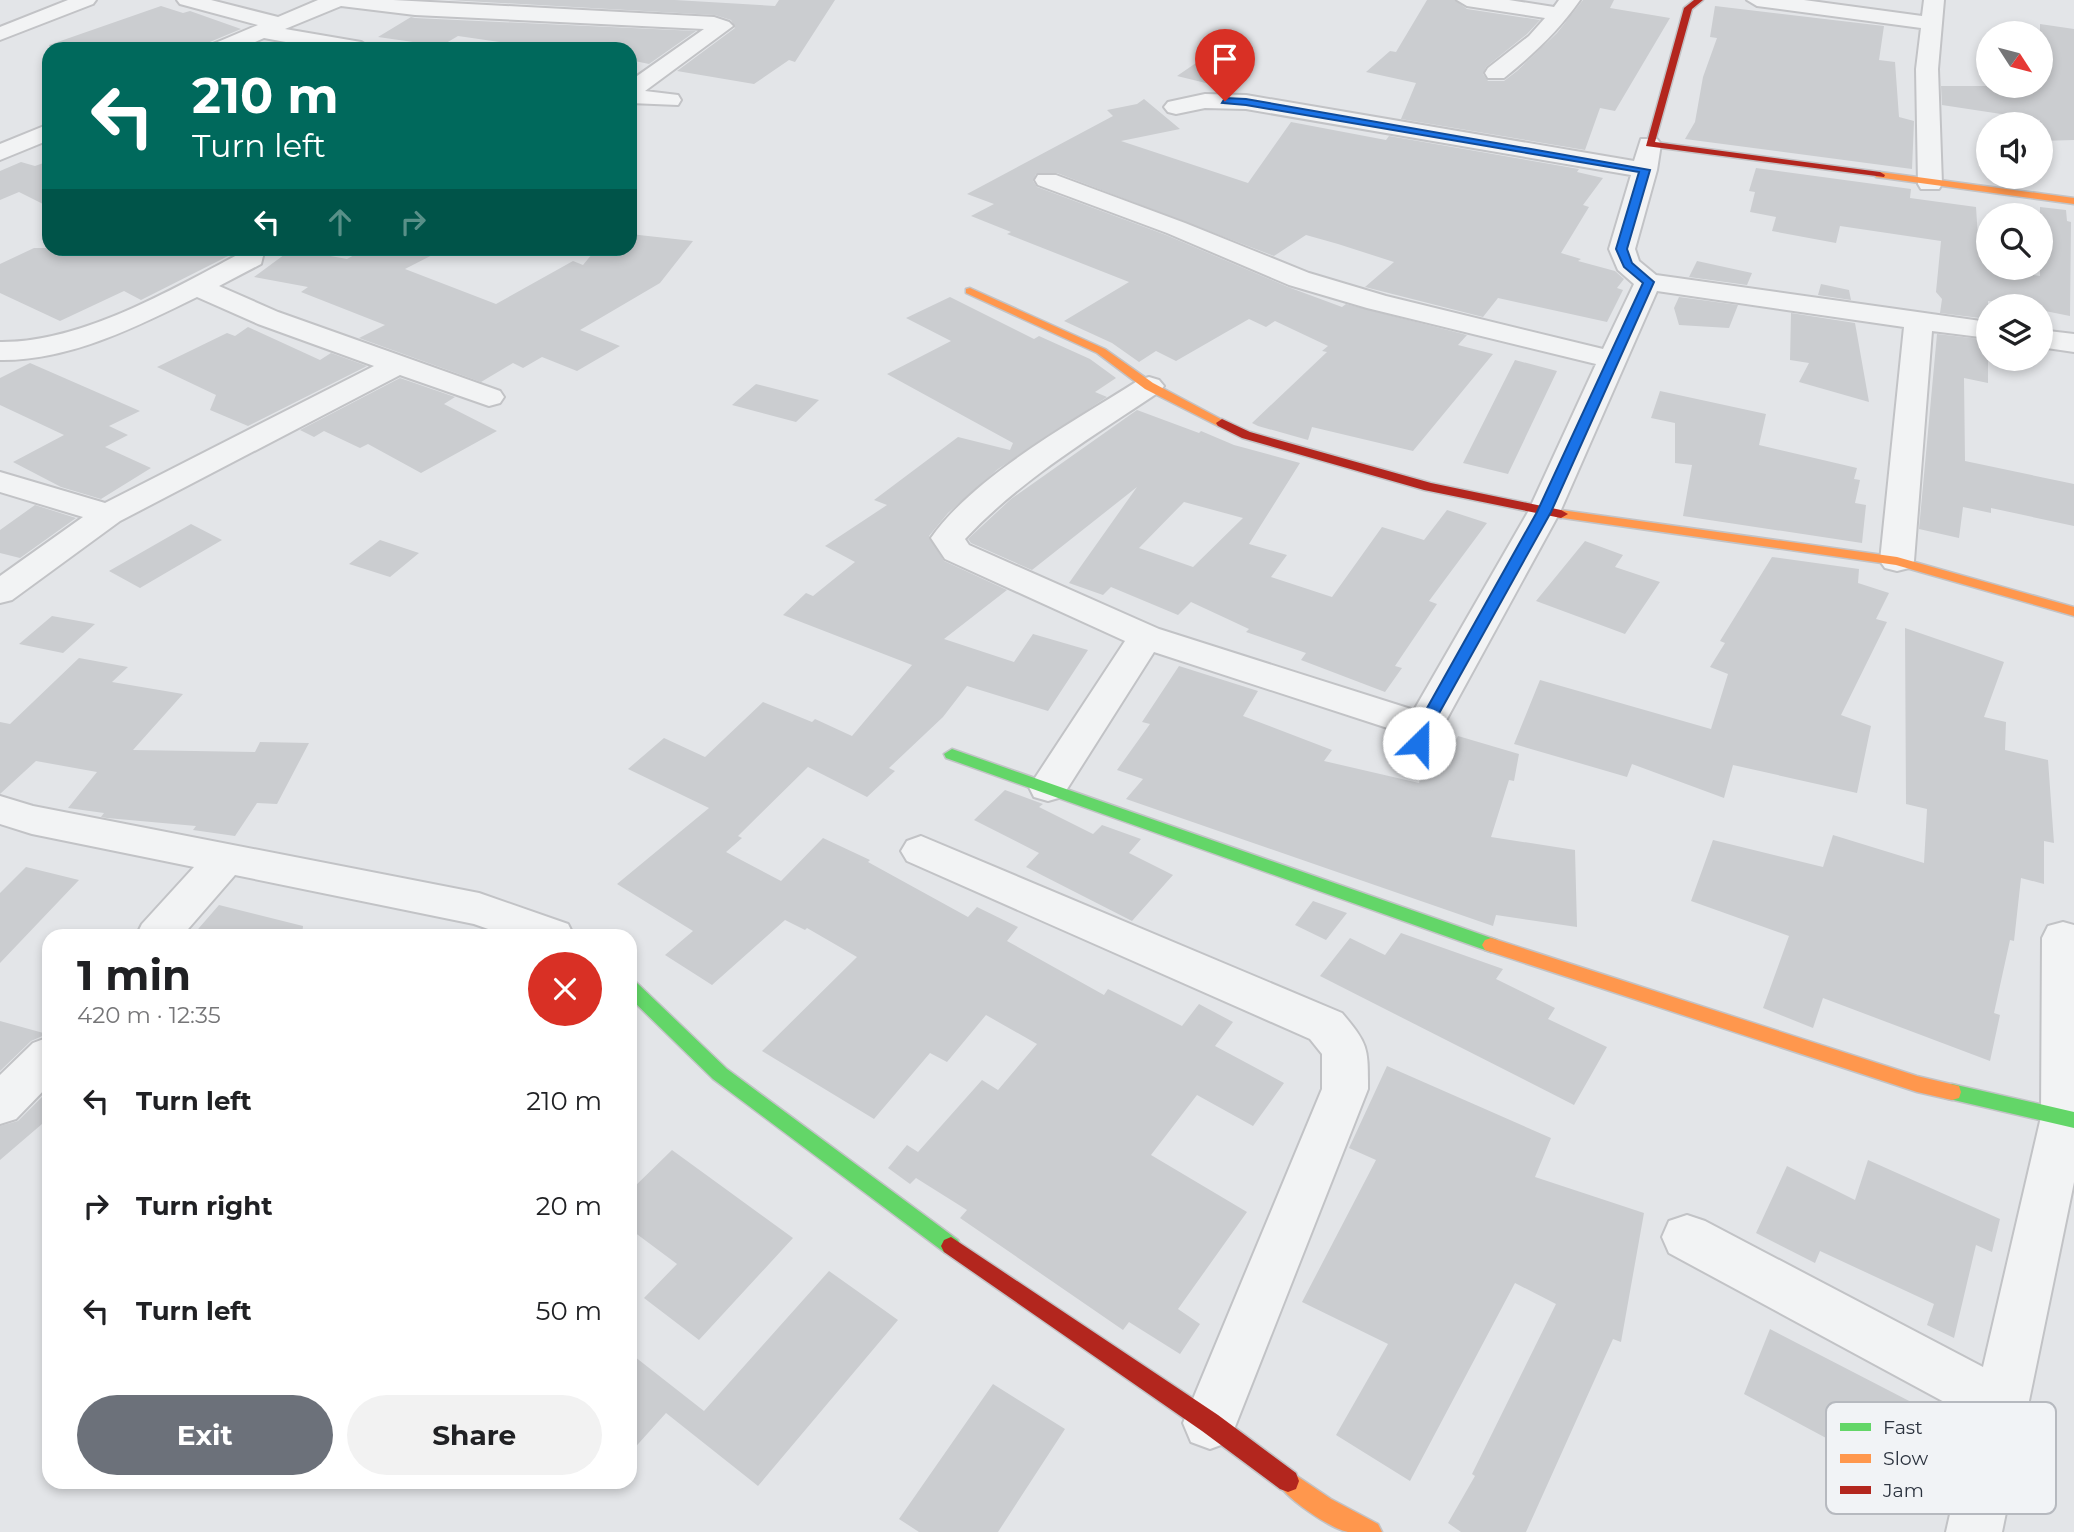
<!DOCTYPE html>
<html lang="en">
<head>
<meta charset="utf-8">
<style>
  body { margin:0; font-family:Montserrat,sans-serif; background:#f2f2f2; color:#202124; height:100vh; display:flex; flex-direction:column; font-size:26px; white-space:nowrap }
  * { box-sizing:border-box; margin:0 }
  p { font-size:23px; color:#757577 }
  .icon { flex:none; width:38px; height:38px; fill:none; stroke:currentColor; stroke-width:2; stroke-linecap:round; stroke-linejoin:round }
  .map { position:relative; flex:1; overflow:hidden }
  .panel { position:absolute; left:42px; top:929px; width:595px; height:560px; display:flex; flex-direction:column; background:#fff; border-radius:21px; box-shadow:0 4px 10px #0003 }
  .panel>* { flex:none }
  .banner { position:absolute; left:42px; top:42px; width:595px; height:214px; border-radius:21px; box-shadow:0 4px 10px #0003; background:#00695c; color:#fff; overflow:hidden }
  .needle { width:46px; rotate:126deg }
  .controls { position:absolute; left:1976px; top:21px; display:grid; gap:14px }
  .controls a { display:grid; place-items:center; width:77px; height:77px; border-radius:50%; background:#fff; box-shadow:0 4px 10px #0003; font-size:35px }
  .pin { position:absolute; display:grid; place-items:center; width:60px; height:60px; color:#fff; margin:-72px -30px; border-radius:50% 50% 50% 0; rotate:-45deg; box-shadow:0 0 7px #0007 }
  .pin .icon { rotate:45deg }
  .me { position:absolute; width:77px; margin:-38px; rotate:23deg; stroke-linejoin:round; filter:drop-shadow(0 0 5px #0008) }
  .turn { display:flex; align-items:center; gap:24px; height:147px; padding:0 35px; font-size:32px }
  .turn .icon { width:91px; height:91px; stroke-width:2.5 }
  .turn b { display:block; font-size:49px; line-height:60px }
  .lanes { display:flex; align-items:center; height:66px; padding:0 35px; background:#0003; justify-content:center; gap:35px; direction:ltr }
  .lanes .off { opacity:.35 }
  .round { display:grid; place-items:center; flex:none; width:74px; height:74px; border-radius:37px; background:#f2f2f2 }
  .head { display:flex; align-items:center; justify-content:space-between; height:119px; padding:0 35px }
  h1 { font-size:42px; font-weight:700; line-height:52px }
  .primary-button { display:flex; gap:14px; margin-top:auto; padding:14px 35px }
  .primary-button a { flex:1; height:80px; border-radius:42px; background:#6c717a; color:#fff; font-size:28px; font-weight:700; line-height:80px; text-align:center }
  .primary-button a+a { background:#f2f2f2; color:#202124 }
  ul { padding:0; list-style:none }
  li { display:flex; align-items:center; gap:21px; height:105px; padding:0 35px }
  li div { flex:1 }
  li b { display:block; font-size:26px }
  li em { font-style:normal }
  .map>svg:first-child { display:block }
</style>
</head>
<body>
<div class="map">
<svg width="2074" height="1532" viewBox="0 0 2074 1532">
  <rect width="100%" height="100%" fill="#e3e5e8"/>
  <path fill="#cbcdd0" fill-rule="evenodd" d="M448,0H675L775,6L779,0H835L795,62L789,60L754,84L677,71L735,28L731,20L715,15Z
    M1427,0H1455L1467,9L1540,20L1527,34L1486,67L1483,74L1488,81H1504L1517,71L1557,33L1583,0H1614L1610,8L1670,18L1615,111L1600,108L1585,150L1401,119L1416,83L1366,72L1390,51L1396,52Z
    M161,6L183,13L190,11L241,29L193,49H50L49,45Z
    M1715,6L1884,26L1879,60L1895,62L1899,117L1914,121L1912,169L1685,139L1695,122L1703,77L1717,38L1710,37Z
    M411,17L415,18L696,31L649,64L630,60V49H548L458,36L441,46L378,37Z
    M2040,24L2074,29V140L2040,141V120L1942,105L1941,86H2040Z
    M1212,52L1248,60L1214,85L1177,76Z
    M1144,99L1180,129L1121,141L1248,183L1291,122L1386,140L1389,136L1579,169L1577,172L1603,178L1583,205L1589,207L1561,253L1581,259L1578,261L1615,271L1624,279L1617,288L1623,290L1607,322L1498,298L1483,317L1365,287L1394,262L1338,244L1306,235L1274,256L1057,173L1036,174L1033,181L1037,187L1166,235L1288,287L1342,307L1346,304L1467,335L1458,345L1493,354L1413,451L1312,427L1308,440L1258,426L1252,423L1327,352L1322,351L1328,346L1275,321L1266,327L1249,319L1176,361L1156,351L1139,362L1112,343L1064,321L1129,282L1007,234L1011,232L971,216L994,204L967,194L1113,116L1107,110L1137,104Z
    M49,161V207L19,192L0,200V171L21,162L35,166Z
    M1756,168L1911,189L1910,198L1976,207L1978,238L1988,240V268L2040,276V207L2066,210L2067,221L2071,222L2070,316L2040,310V306L1988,301V319L1940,313L1942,299L1936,292L1941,241L1840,226L1836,243L1772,231L1776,217L1750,212L1755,192L1749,191Z
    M630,234L693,241L660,283L580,330L620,346L577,371L542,357L523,368L513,363L481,382L359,338L385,325L301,292L308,287L254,277L292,249L347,259L367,248H446L405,269L496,304L573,261L583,265L597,248H630Z
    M34,248H236V252L141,300L124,291L60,321L0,293V264Z
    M1697,261L1752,273L1747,285L1689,277Z
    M1821,284L1849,290L1851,300L1818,295Z
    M950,297L1034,339L1039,336L1090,359L1116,378L1095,392L1107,397L998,469L948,513L929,536L944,561L1007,590L944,639L1014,662L1033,634L1088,650L1048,711L967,686L943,717L889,768L895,771L867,797L808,767L738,836L742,838L726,852L781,881L823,838L870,860L868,862L968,917L977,907L1018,927L1007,941L1104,995L1108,989L1182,1026L1199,1004L1233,1022L1215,1046L1284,1083L1253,1126L1197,1095L1151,1155L1247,1212L1178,1309L1200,1324L1180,1354L1129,1322L1123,1330L960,1218L967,1210L916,1178L910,1184L888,1168L907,1145L918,1152L982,1080L998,1090L1037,1044L986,1015L947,1062L930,1053L874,1119L762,1051L857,957L807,928L805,930L785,920L712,985L665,955L693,931L617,884L709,808L628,769L664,738L705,757L763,702L812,722L815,719L852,736L912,665L783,615L806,593L813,596L855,562L825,546L887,505L874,500L958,437L1010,450L1013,443L887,374L951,341L906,318Z
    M1679,297L1738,305L1729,328L1679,325L1674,308Z
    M1791,313L1855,323L1869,402L1799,382L1809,363L1790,360Z
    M248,327L320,360L331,353L367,366L248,426L210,410L216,395L157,367L227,333L235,336Z
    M1937,334L1988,340V383L1964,378L1965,461L2074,484V526L1991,508V513L1963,507L1959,538L1919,529Z
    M1515,360L1557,371L1508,474L1463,463Z
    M30,363L140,411L109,426L128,435L105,447L151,468L101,499L61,487L13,462L64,435L0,405V378Z
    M400,378L455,397L444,404L497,431L421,473L368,444L360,448L324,431L314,437L300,430Z
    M756,384L819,400L796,422L732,405Z
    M1660,391L1766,414L1759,445L1857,468L1854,479L1860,480L1855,503L1866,505L1862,543L1683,516L1692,465L1675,463V423L1651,418Z
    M1137,410L1199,433L1201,431L1234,445L1300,463L1249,544L1287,555L1271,577L1332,597L1382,527L1424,540L1447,510L1487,523L1429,601L1437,604L1395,666L1402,668L1385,692L1301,660L1306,653L1246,632L1249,629L1191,602L1178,615L1111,587L1103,595L1069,583L1137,487L1032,570L971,543L968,539L1011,499ZM1184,502L1243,518L1193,567L1139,548Z
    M35,505L76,518L20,558L0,553V530Z
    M191,524L222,540L140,588L109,571Z
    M380,540L419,553L390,577L349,564Z
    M1585,541L1623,555L1615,567L1660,582L1625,634L1536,601Z
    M1772,557L1859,569L1858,583L1889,593L1876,619L1887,622L1841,715L1871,726L1857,793L1733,765L1724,798L1632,764L1627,777L1514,744L1540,680L1711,729L1728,674L1710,667L1725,643L1720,641Z
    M52,616L95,624L63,653L19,644Z
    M1905,628L2004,662L1984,717L2006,722L2005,750L2048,760L2054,843L2044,841V884L2021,878L2014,941L2010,940L1994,1013L2000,1015L1990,1061L1823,998L1813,1028L1763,1008L1789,936L1691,901L1713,840L1823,867L1833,835L1924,863L1927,809L1906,804Z
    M79,658L128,667L112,682L183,694L133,750L255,752L260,742L309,743L277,804L257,803L235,836L193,830L196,826L107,818L101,817L104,813L68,808L97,772L36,761L0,794V722L10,724Z
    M1179,666L1258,691L1243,716L1332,750L1324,761L1419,783L1425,758L1445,762L1458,736L1519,754L1514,781L1509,780L1491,837L1575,850L1577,927L1496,915L1493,926L1126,799L1143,779L1117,770L1150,724L1142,722Z
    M1005,790L1043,804L1039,807L1093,834L1102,825L1141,839L1129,853L1173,875L1132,921L1026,867L1039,853L974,820Z
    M26,867L79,880L0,963V893Z
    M1313,901L1347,913L1326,940L1295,925Z
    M219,905L303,926L302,936H192Z
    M1401,933L1503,969L1496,979L1555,1008L1548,1019L1607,1047L1574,1105L1320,976L1350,938L1385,955Z
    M0,1021L47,1034L31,1041L0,1071Z
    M1387,1066L1551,1138L1535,1177L1644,1213L1621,1342L1613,1339L1526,1532H1461L1448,1523L1475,1476L1472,1474L1556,1304L1515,1283L1410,1481L1336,1435L1388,1344L1302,1302L1376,1160L1349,1148Z
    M49,1090V1118L0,1160V1126L18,1121Z
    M672,1150L793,1238L699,1340L644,1298L677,1264L630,1229V1191Z
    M1868,1160L2000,1219L1992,1252L1976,1245L1954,1338L1927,1325L1934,1304L1820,1251L1815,1263L1756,1233L1787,1166L1855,1200Z
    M829,1271L898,1320L758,1486L666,1413L630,1453V1353L704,1411Z
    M1770,1329L1946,1420L1925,1491L1744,1394Z
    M993,1384L1065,1429L998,1532H919L899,1519Z"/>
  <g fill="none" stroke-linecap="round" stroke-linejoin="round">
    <g stroke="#c2c3c6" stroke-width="4">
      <path id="street" d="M68,0H96L93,4L0,40V27Z
        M177,0H211L278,17L318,0H393L714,17L729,22L733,26L645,91L678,95L681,100L678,105L630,103V81L704,29L415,15L341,6L285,29L361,42L372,49H324L264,38L239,49H210L213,44L258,25L180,4Z
        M1457,0H1509L1554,7L1559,0H1580C1560,29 1534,54 1504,78H1488L1485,73L1488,68L1529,36L1545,18L1467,6Z
        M1747,0H1804L1922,16L1924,0H1944L1938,69L1942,184L1939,189H1921L1918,184L1916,69L1921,28L1757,6Z
        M1205,94L1246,95L1634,161L1641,139H1657L1661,144L1657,170L1635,249L1639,261L1656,275L1988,322V338L1932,331L1914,561L1909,568L1897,571L1885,568L1880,561L1904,327L1657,291L1560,512L1443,726L1432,752L1419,756L1406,752L1400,743L1403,733L1154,652L1062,797L1048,801L1034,797L1029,787L1125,641L945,559L931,538C975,475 1075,421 1139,380L1149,377L1159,380L1164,386L1159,392C1092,437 1021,479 965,539L969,545L1159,629L1414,710L1528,512L1596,364L1367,308L1289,285L1167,233L1038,185L1035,180L1038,175H1056L1185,223L1309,273L1386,296L1603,349L1634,284L1618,270L1609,249L1631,175L1246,109L1205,108L1176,114L1168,112L1164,107L1168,102Z
        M49,124V140L0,160V144Z
        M239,248H265L261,264L219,286L278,312L500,391L504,397L500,403L489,406L400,375L120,521L12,600L0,603V576L83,517L0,492V472L105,503L374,366L258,324L197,297C136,327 69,361 0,360V342C80,343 169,291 239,254Z
        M2040,330L2074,334V352L2040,347Z
        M0,796L33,806L479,893L568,924L574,936H508L474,924L235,875L182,936H136L142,924L194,867L32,834L0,824Z
        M921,836L1342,1013C1369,1045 1368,1048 1368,1089L1229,1442L1210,1449L1191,1442L1183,1423L1322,1089V1054L1310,1039L907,861L901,851L907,841Z
        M2063,922L2074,925V1182L2002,1532H1946L1972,1417L1669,1253L1662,1237L1669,1221L1687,1215L1705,1221L1983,1367L2041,1117L2042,938L2048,926Z
        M49,1037V1085L16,1119L0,1124V1075L33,1043Z"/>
    </g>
    <g stroke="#c2c3c6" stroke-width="3">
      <path id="fast" d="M952,749L1497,940L1500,945L1497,950L1491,952L1485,950L946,758L944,754Z
        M630,980L636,982L727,1069L958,1240L961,1246L958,1252L951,1255L944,1252L713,1079L630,998Z
        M1952,1084L2074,1112V1128L1945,1098L1943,1092L1945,1086Z"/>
    </g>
    <g stroke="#c2c3c6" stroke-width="3">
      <path id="slow" d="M1880,172L2074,198V204L1876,177L1875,175Z
        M970,288L1105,349L1153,383L1228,423L1226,426H1218L1145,389L1097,353L966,293V289Z
        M1561,510L1897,557L2074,607V616L1896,565L1556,517L1554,514Z
        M1491,938L1917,1076L1959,1086L1961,1092L1959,1098L1952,1100L1917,1092L1485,950L1482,945L1485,940Z
        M1288,1470L1331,1499L1378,1524L1382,1532C1371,1532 1358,1532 1348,1532C1331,1529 1283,1497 1277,1481L1280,1473Z"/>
    </g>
    <g stroke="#c2c3c6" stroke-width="3">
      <path id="jam" d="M1694,0H1703L1692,9L1655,142L1880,172L1885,175L1884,177L1646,146L1684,8Z
        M1222,419L1250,432L1431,483L1561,510L1568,514L1561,518L1424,490L1242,438L1218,426L1216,423Z
        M951,1237L1218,1415L1296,1473L1299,1481L1296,1489L1288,1492L1280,1489L1202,1431L944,1252L941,1246L944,1240Z"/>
    </g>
    <use href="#street" fill="#f2f3f4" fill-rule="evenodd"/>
    <use href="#fast" fill="#63d668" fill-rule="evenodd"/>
    <use href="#slow" fill="#ff974d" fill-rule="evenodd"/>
    <use href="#jam" fill="#b3261e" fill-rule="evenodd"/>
  </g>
  <path fill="#1a73e8" stroke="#114b97" stroke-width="2" d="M1225,98L1246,99L1650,170L1627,249L1632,263L1654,282L1551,512L1432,726L1424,747H1413L1411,743L1417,726L1537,512L1643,283L1624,267L1616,249L1639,172L1246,105L1222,103Z"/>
  <rect x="1826" y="1402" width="230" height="112" rx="10" fill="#f1f3f6" stroke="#b6b9bf" stroke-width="2"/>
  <rect x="1840" y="1423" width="31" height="8" fill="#63d668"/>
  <rect x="1840" y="1454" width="31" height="9" fill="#ff974d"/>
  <rect x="1840" y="1486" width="31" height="8" fill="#b3261e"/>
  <g font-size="19" fill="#2c333f">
    <text x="1883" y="1434">Fast</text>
    <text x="1883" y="1465">Slow</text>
    <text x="1883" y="1497">Jam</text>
  </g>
</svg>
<div class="controls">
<a><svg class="needle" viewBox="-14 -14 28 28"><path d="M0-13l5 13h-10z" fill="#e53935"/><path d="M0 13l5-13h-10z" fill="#757577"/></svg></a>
<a><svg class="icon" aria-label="sound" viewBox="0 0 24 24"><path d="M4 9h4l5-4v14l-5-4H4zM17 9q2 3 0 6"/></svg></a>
<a><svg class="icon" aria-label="search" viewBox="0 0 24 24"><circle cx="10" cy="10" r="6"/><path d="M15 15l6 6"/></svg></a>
<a><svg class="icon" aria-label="layers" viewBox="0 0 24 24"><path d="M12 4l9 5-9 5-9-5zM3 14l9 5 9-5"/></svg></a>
</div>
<div class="pin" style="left:1225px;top:101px;background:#d93025"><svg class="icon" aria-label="arrive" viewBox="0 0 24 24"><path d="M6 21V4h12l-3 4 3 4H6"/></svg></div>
<svg class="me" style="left:1419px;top:743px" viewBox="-20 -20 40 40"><circle r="19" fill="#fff"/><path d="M0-13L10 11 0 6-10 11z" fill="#1a73e8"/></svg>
<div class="banner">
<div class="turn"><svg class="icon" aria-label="left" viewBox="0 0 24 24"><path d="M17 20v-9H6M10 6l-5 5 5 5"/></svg><div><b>210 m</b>Turn left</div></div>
<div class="lanes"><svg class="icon" aria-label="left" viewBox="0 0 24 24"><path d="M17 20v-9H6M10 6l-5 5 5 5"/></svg><svg class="icon off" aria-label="ahead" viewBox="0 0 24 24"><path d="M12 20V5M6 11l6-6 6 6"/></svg><svg class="icon off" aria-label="right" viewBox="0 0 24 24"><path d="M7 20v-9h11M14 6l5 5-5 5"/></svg></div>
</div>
<section class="panel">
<div class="head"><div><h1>1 min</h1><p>420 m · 12:35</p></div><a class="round" style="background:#d93025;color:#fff"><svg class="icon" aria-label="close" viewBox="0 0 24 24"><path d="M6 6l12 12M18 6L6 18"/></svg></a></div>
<ul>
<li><svg class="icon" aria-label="left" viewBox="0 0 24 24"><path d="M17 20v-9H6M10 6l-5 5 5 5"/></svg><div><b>Turn left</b></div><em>210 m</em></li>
<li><svg class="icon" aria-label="right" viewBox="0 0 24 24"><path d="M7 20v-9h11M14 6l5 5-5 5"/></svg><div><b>Turn right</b></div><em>20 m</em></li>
<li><svg class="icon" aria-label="left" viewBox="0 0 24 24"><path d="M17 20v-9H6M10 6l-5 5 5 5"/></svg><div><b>Turn left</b></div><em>50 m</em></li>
</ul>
<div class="primary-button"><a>Exit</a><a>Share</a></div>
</section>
</div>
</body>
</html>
